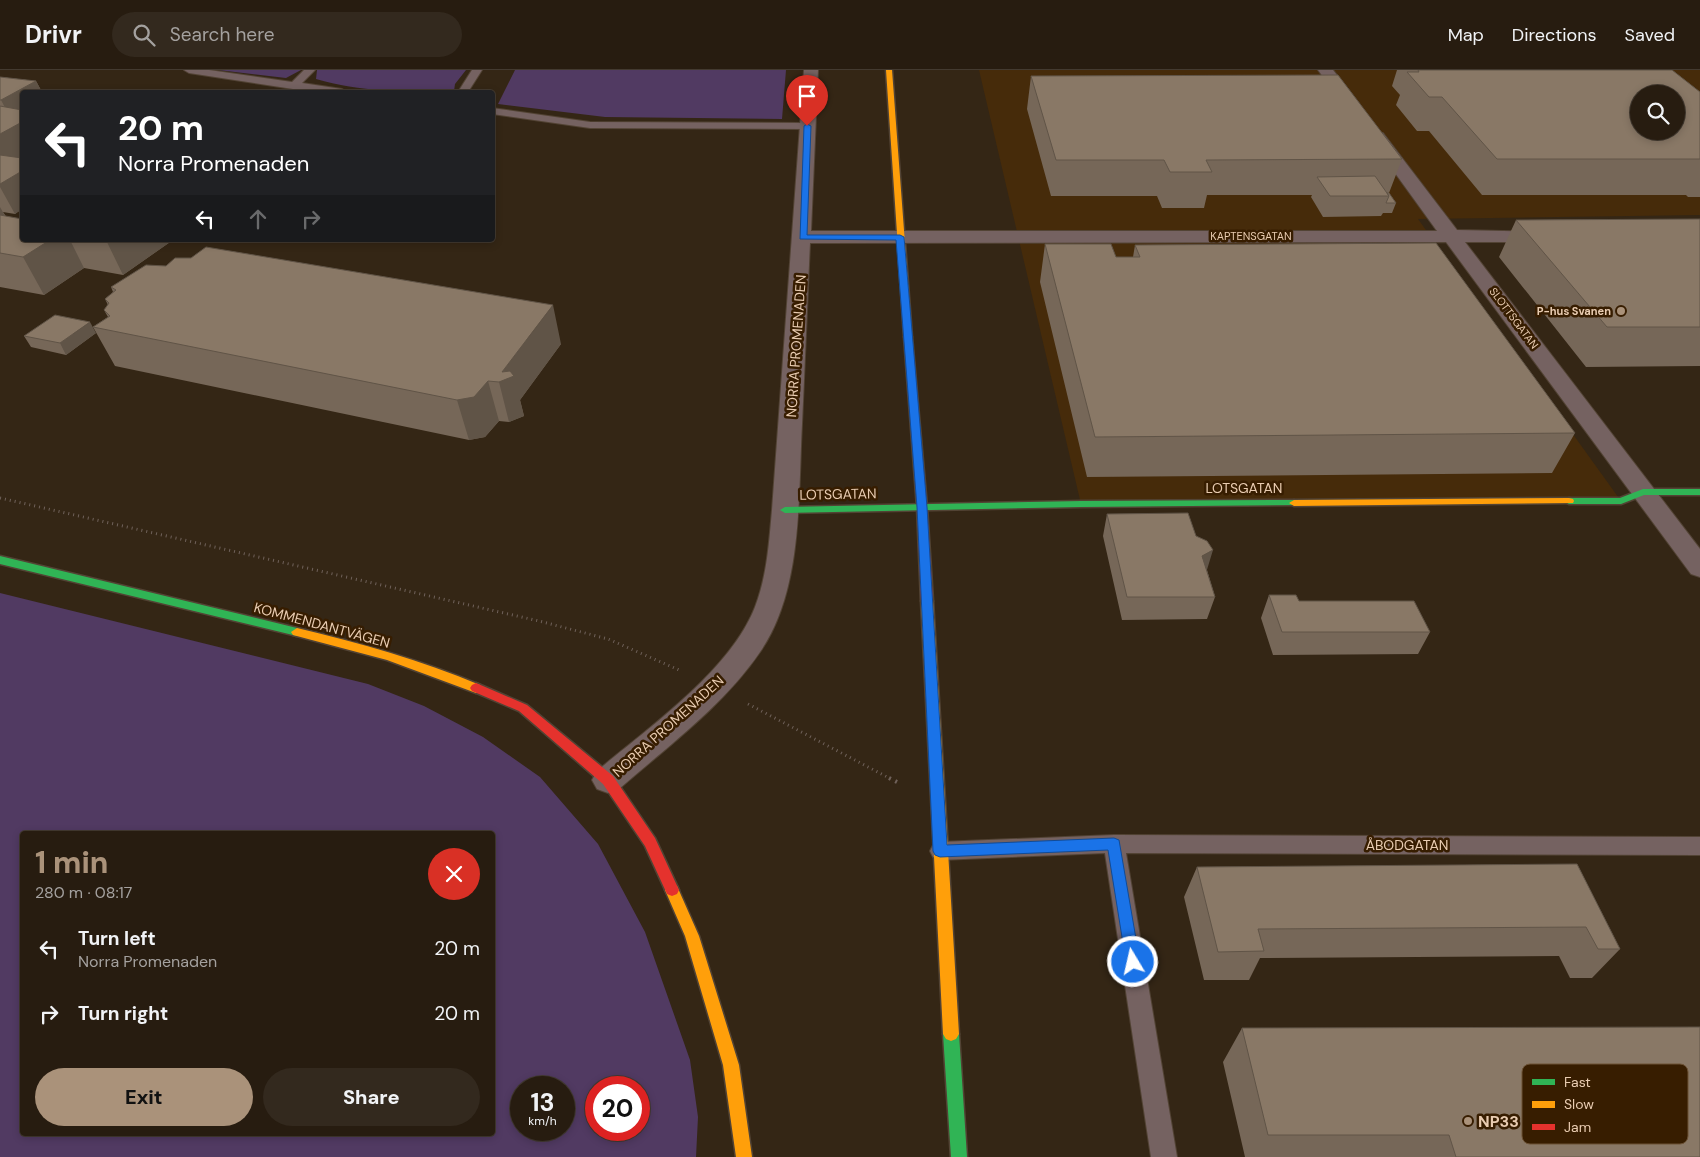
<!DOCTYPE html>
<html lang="en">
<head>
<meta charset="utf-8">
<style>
  body { margin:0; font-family:"DM Sans",sans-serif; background:#33291e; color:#f1f3f6; height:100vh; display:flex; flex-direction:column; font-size:19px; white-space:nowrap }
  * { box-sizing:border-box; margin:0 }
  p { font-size:16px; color:#a4a19f }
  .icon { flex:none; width:28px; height:28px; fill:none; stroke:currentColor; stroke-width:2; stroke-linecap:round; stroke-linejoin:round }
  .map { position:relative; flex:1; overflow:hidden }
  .drawer { position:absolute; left:20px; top:761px; width:475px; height:305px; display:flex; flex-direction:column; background:#271c10; border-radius:5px; box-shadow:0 2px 8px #0003,0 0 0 1px #433a30 }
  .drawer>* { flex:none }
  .hud { position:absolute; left:20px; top:20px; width:475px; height:152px; border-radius:5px; box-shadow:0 2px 8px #0003,0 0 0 1px #433a30; background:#202124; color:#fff; overflow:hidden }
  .buttons { position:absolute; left:1630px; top:15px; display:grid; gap:10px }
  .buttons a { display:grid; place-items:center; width:55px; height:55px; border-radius:50%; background:#271c10; box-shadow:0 2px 8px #0003,0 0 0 1px #433a30; font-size:25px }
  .speed { position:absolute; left:510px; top:1006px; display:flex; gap:10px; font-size:25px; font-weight:700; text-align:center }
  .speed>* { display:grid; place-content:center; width:65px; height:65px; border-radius:50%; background:#271c10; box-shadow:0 2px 8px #0003,0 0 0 1px #433a30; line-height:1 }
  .speed small { font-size:12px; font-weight:400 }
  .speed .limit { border:8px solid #d22; background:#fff; color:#111 }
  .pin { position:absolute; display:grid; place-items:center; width:42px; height:42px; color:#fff; margin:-51px -21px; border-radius:50% 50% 50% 0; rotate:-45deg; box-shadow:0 0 5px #0007 }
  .pin .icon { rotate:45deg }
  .me { position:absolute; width:55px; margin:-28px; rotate:351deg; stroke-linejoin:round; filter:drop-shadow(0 0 4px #0008) }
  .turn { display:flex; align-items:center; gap:18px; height:105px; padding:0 15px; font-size:22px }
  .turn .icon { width:65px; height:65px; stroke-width:2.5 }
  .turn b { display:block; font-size:35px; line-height:42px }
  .lanes { display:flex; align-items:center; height:48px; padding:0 15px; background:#0003; justify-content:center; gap:25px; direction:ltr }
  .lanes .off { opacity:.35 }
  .round { display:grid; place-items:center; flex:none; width:52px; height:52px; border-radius:26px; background:#33291e }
  .headline { display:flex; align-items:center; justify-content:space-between; height:85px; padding:0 15px }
  h1 { font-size:30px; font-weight:800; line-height:38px; color:#aa927a }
  .action { display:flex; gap:10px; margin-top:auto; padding:10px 15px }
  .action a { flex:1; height:58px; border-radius:30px; background:#aa927a; color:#111; font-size:20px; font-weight:800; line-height:58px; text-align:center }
  .action a+a { background:#33291e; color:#f1f3f6 }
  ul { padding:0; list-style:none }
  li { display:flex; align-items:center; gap:15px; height:65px; padding:0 15px }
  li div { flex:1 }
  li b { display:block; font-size:19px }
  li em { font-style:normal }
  header { display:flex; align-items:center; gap:30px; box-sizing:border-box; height:70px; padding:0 25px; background:#271c10; border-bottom:1px solid #433a30 }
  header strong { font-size:24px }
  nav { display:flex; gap:28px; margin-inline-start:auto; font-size:18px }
  .search { width:350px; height:45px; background:#33291e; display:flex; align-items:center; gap:12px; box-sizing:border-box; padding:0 18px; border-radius:28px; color:#a4a19f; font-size:19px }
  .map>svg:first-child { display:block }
</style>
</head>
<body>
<header>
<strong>Drivr</strong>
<div class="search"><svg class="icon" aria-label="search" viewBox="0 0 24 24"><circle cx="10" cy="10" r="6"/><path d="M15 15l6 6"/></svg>Search here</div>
<nav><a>Map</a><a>Directions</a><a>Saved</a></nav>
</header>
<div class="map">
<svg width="1700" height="1087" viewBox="0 0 1700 1087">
  <rect width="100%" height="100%" fill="#342615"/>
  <path fill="#462b0a" d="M979,0H1700V35L1676,24H1639V61L1700,63V145L1418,149L1621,431L1081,434Z"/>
  <path fill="#513a62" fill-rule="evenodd" d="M218,0H301L286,8Z
    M317,0H466L455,14L454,21L451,22C405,22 360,22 316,9Z
    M515,0H786L782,49L605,47L498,34Z
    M0,523L368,614L424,636L483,667L540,707L598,774L645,862L690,990L698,1047L696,1087H0ZM22,764H492V1064H22ZM521,1018H564V1060H521ZM596,1018H639V1060H596Z"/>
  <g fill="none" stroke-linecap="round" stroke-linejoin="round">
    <g stroke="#524334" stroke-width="2">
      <path id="lane" d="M184,0H209L292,12L304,0H315L302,13L342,19L347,22L293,19L189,3Z
        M472,0H482L468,22H458Z
        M492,38L590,52L807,53L812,56L807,59L590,58L492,44Z
        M1114,765L1700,767V785L1126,783L1177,1087H1151L1105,783L940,790L933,787L930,781L933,775L940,772Z"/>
    </g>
    <g stroke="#524334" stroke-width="2">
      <path id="street" d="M804,0H818L811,161H1437L1369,67L1371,63H1383L1457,160L1553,162L1555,166L1553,170L1546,172H1465L1700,479V507L1691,504L1446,172L810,173C807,233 805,294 802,354C798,427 803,520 760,582C724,635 667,677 619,719L608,723L597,719L592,710L597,701C648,658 730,601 755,537C767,506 769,473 772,440Z
        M1318,0H1333L1360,35L1358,38H1346Z"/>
    </g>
    <g stroke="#524334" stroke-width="3">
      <path id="fast" d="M1643,419H1700V425H1644L1621,434H1569L1564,431L1569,428H1620Z
        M1294,430L1299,433L1298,435L1081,437L785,443L780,440L785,437L1081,431Z
        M0,486L297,558L303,562L297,566L0,494Z
        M951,957L956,959L959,964L967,1087H951L943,964L946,959Z"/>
    </g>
    <g stroke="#524334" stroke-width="3">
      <path id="slow" d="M886,0H892L912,267L908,270L904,267Z
        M1569,428L1573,429L1574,431L1573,433L1294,436L1289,433L1294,430Z
        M927,527L933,531L959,964L956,969L951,971L946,969L943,964L921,531Z
        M297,558C360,573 421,590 480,615L482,618L480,621L476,623L387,590L293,565L291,562Z
        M672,814L677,816L699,866L739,995L752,1087H736L723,995L685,866L665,820L667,816Z"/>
    </g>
    <g stroke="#524334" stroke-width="3">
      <path id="jam" d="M908,264L912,267L927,437L933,531L927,535L921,531L917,437L904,267Z
        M476,613L527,635L613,706L655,768L679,820L677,824L672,826L667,824L645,776L603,714L519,641L472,621L470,618L472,615Z"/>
    </g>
    <path stroke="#70625b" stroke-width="3" stroke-dasharray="1 4" stroke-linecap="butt" d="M0,428L539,551L608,569L679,600
      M748,634L891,709"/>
    <path stroke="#70625b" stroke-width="4" stroke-dasharray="2 5" stroke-linecap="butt" d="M889,708L897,712"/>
    <use href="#lane" fill="#756261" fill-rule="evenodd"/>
    <use href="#street" fill="#756261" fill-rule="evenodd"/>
    <use href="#fast" fill="#30b455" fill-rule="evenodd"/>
    <use href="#slow" fill="#ff9f0a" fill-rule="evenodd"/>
    <use href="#jam" fill="#e5322d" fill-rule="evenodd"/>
  </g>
  <path fill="#766758" d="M1397,0H1672L1700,22V127H1688L1686,125H1482L1429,61H1417L1396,35L1400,25L1392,16Z
    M1031,6L1402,89L1389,123L1396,133L1392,143H1383L1381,146L1323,147L1311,127L1312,125H1207L1204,138H1162L1157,126H1051L1027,39Z
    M0,7L36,11L42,22H22V139L15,144L3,142L22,170H173L123,205L84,198L44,225L0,217Z
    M1700,149V296L1586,297L1499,187L1516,150Z
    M1045,174L1116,187H1133L1135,175L1575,363L1552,403L1087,407L1040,212Z
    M111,217L561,274L520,330L524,346L509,352L499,351L485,367L469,370L115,296L93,257L108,247L104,240L108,235L105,229L113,222Z
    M96,263L66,285L31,277L24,266Z
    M1107,444L1207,500L1215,527L1207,549L1122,550L1103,466Z
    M1269,525L1299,531L1430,562L1418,584L1273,585L1261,548Z
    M1577,794L1620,879L1592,908H1570L1559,886L1260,888L1249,910H1204L1184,827L1197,797Z
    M1242,958L1700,1087H1245L1223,992Z"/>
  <path fill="#605447" d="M36,11L42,22H22V43L11,49L1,30Z
    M22,52V88L0,100V64Z
    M22,101V139L15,144L0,117V114Z
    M0,137L14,162L0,171Z
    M50,170H70L84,198L44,225L23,187Z
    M106,170H173L123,205Z
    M553,235L561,274L520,330L524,346L509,352L499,312L502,302Z
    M90,252L96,263L66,285L60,273Z
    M488,311L499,351L485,367L469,370L457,330Z
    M1213,480L1206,503L1202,486Z"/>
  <path fill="#897866" stroke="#605447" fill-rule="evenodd" d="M1418,0H1672L1700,22V89H1497L1442,27H1429L1407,2H1419ZM1639,24H1676V61H1639Z
    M1338,5L1402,89L1206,90L1212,102H1170L1164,90H1056L1031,6Z
    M0,7L36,11L1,30H0Z
    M0,36L22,40V52L0,64Z
    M0,85L22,88V101L0,114Z
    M1375,106L1389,126H1330L1317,107Z
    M1387,123H1389L1396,133H1386L1389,126Z
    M0,145L22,149V170H50L23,187L0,183Z
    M1700,149V257H1607L1516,150Z
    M1436,173L1575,363L1095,367L1045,174H1111L1116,187H1140L1135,175Z
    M206,177L553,235L502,302L510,301L514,306L499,312L488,311L474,327L457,330L93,257L110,246L104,240L109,233L105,229L116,220L111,217L146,195L166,196L175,188H191Z
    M55,245L90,252L60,273L24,266Z
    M1188,443L1196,466L1207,471L1213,480L1202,486L1215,527H1127L1107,444Z
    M1269,525H1296L1299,531H1414L1430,562H1282Z
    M1577,794L1620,879H1598L1586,857L1258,859L1264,881L1218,882L1197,797Z
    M1700,957V1087H1456L1449,1065H1268L1242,958Z"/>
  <path fill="#1a73e8" stroke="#114b97" d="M807,54L811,56L807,165H900L904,167L927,437L947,775L1114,768L1119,770L1140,892L1138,896L1133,898L1128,896L1126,892L1108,780L940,787L935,785L933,781L917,437L896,170L800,169L804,56Z"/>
  <g fill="#aa927a" stroke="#371d00" stroke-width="2">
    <circle cx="1621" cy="241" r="5"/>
    <circle cx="1468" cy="1051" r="5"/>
  </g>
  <g text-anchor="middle" stroke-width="5" stroke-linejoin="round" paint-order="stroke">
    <g font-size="11" fill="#e9ccb1" stroke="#371d00">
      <text x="1251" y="170">KAPTENSGATAN</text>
      <text transform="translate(1514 248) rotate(53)" y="4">SLOTTSGATAN</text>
    </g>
    <g font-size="11" font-weight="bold" fill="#e9ccb1" stroke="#371d00" text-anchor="end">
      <text x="1611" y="245">P-hus Svanen</text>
    </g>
    <g font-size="14" fill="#e9ccb1" stroke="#371d00">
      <text transform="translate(796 276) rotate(-86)" y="5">NORRA PROMENADEN</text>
      <text x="1244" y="423">LOTSGATAN</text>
      <text transform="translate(838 424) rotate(-1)" y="5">LOTSGATAN</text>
      <text transform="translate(322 555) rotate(15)" y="5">KOMMENDANTVÄGEN</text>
      <text transform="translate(668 656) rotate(-42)" y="5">NORRA PROMENADEN</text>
      <text x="1407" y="780">ÅBODGATAN</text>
    </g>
    <g font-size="16" font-weight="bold" fill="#e9ccb1" stroke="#371d00" text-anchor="start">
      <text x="1478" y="1057">NP33</text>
    </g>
  </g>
  <rect x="1522" y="994" width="166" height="80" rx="8" fill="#371d00" stroke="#6c5235" stroke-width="1"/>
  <rect x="1532" y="1009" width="23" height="6" fill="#30b455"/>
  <rect x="1532" y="1031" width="23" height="7" fill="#ff9f0a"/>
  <rect x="1532" y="1054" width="23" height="6" fill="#e5322d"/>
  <g font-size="14" fill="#e9ccb1">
    <text x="1564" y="1017">Fast</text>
    <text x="1564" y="1039">Slow</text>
    <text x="1564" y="1062">Jam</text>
  </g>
</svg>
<div class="buttons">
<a><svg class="icon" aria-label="search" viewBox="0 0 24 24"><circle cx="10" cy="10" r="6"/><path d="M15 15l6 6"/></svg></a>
</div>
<div class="speed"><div>13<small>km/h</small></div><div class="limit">20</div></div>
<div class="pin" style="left:807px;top:56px;background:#d93025"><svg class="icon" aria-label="arrive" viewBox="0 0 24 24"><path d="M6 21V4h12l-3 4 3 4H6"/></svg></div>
<svg class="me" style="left:1133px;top:892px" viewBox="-20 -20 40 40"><circle r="17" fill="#1a73e8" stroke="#fff" stroke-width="3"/><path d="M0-11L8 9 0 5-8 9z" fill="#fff"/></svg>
<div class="hud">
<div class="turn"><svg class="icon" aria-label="left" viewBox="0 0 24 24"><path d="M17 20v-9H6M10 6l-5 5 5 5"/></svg><div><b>20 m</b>Norra Promenaden</div></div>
<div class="lanes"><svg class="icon" aria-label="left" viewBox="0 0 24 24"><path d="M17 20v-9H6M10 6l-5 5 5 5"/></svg><svg class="icon off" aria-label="ahead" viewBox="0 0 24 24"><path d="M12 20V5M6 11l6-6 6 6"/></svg><svg class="icon off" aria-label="right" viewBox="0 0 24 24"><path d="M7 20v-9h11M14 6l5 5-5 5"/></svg></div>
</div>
<section class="drawer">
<div class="headline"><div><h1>1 min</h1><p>280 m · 08:17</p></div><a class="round" style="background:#d93025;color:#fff"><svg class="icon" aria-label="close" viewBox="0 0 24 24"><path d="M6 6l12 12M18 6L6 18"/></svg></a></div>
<ul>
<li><svg class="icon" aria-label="left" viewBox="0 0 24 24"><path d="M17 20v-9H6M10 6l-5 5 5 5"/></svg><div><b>Turn left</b><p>Norra Promenaden</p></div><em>20 m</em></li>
<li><svg class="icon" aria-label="right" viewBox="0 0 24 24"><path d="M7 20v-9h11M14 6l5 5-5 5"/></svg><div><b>Turn right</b></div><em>20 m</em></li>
</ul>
<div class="action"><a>Exit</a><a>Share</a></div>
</section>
</div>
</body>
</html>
